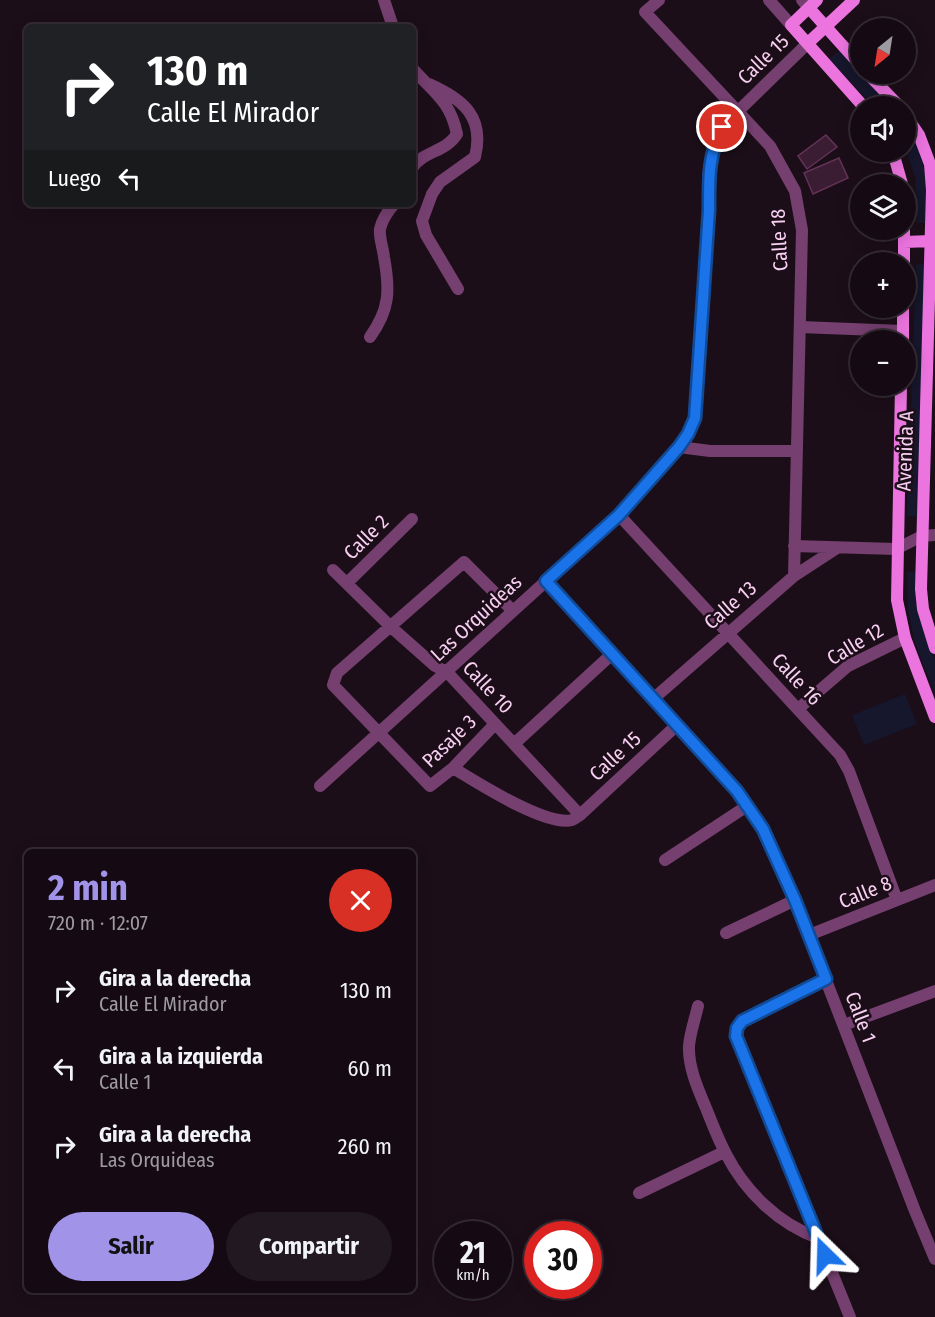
<!DOCTYPE html>
<html lang="es">
<head>
<meta charset="utf-8">
<style>
  body { margin:0; font-family:"Fira Sans Condensed",sans-serif; background:#221821; color:#f1f3f6; height:100vh; display:flex; flex-direction:column; font-size:22px; white-space:nowrap }
  * { box-sizing:border-box; margin:0 }
  p { font-size:20px; color:#9d9aa0 }
  .icon { flex:none; width:33px; height:33px; fill:none; stroke:currentColor; stroke-width:2; stroke-linecap:round; stroke-linejoin:round }
  .map { position:relative; flex:1; overflow:hidden }
  .sheet { position:absolute; left:24px; top:849px; width:392px; height:444px; display:flex; flex-direction:column; background:#150a13; border-radius:9px; box-shadow:0 3px 15px #0003,0 0 0 2px #342b33 }
  .sheet>* { flex:none }
  .guide { position:absolute; left:24px; top:24px; width:392px; height:183px; border-radius:9px; box-shadow:0 3px 15px #0003,0 0 0 2px #342b33; background:#202124; color:#fff; overflow:hidden }
  .needle { width:39px; rotate:210deg }
  .controls { position:absolute; left:850px; top:18px; display:grid; gap:12px }
  .controls a { display:grid; place-items:center; width:66px; height:66px; border-radius:50%; background:#150a13; box-shadow:0 3px 15px #0003,0 0 0 2px #342b33; font-size:30px }
  .speed { position:absolute; left:434px; top:1221px; display:flex; gap:12px; font-size:30px; font-weight:700; text-align:center }
  .speed>* { display:grid; place-content:center; width:78px; height:78px; border-radius:50%; background:#150a13; box-shadow:0 3px 15px #0003,0 0 0 2px #342b33; line-height:1 }
  .speed small { font-size:15px; font-weight:400 }
  .speed .limit { border:9px solid #d22; background:#fff; color:#111 }
  .pin { position:absolute; display:grid; place-items:center; width:51px; height:51px; color:#fff; margin:-26px; border:3px solid #fff; border-radius:50%; box-shadow:0 2px 6px #0007 }
  .me { position:absolute; width:66px; margin:-33px; rotate:338deg; stroke-linejoin:round; filter:drop-shadow(0 0 4px #0008) }
  .turn { display:flex; align-items:center; gap:21px; height:126px; padding:0 24px; font-size:27px }
  .turn .icon { width:78px; height:78px; stroke-width:2.5 }
  .turn b { display:block; font-size:42px; line-height:51px }
  .then { display:flex; align-items:center; height:57px; padding:0 24px; background:#0003; gap:12px; font-size:22px }
  .round { display:grid; place-items:center; flex:none; width:63px; height:63px; border-radius:32px; background:#221821 }
  .head { display:flex; align-items:center; justify-content:space-between; height:102px; padding:0 24px }
  h1 { font-size:36px; font-weight:700; line-height:45px; color:#a193e8 }
  .button { display:flex; gap:12px; margin-top:auto; padding:12px 24px }
  .button a { flex:1; height:69px; border-radius:36px; background:#a193e8; color:#111; font-size:24px; font-weight:700; line-height:69px; text-align:center }
  .button a+a { background:#221821; color:#f1f3f6 }
  ul { padding:0; list-style:none }
  li { display:flex; align-items:center; gap:18px; height:78px; padding:0 24px }
  li div { flex:1 }
  li b { display:block; font-size:22px }
  li em { font-style:normal }
  .map>svg:first-child { display:block }
</style>
</head>
<body>
<div class="map">
<svg width="935" height="1317" viewBox="0 0 935 1317">
  <rect width="100%" height="100%" fill="#1c0e19"/>
  <path fill="#16162c" d="M840,50L891,106H874L829,59Z
    M906,126C928,156 926,187 929,223H917L915,176L906,151Z
    M916,264L927,265L919,517L907,516Z
    M917,571L925,632L935,659V694L916,646L908,611L907,572Z
    M905,694L917,724L864,745L852,715Z"/>
  <path fill="#3a1d32" stroke="#633256" stroke-width="1.5" d="M826,135L837,147L807,169L798,156Z
    M839,158L848,178L813,194L804,173Z"/>
  <g fill="none" stroke-linecap="round" stroke-linejoin="round">
    <path stroke="#753f6f" stroke-width="12" d="M384,0L393,27
      M659,0L645,12L770,146L795,191L802,230L794,576
      M769,0L791,25
      M802,0L809,8
      M412,68C433,92 450,100 457,134C445,153 424,150 412,168
      M429,84C463,99 485,117 475,157L440,182L432,194L422,221L426,235L458,289
      M800,327L903,331
      M370,337C390,309 390,290 384,257C383,248 379,238 380,229C382,220 388,211 394,204
      M679,447L710,451H797
      M619,515L840,755L849,771L897,900
      M794,546L896,549L922,536L935,535
      M333,570L391,627L435,666L447,672L580,815
      M546,581L737,791L763,829L795,900L915,1211L935,1259
      M347,583L412,519
      M653,699L794,576L837,548
      M798,709L848,666L905,638
      M495,724L453,768L430,786L333,685L337,673L464,562L513,611
      M514,744L612,654
      M453,768C476,782 546,827 572,820C575,819 577,817 580,815L677,725
      M320,786L619,515L679,447L689,434L695,418L709,210L708,176L713,146L722,127L808,43
      M665,860L747,806
      M726,933L795,900
      M809,935L935,885
      M826,979L742,1021L737,1028L736,1036L850,1317
      M698,1006C695,1019 690,1033 689,1046C688,1067 698,1089 706,1108C712,1123 718,1139 726,1154C745,1191 778,1224 818,1238
      M844,1025L935,991
      M639,1193L724,1152"/>
    <path stroke="#eb74df" stroke-width="12" d="M817,0L791,25L863,106
      M809,8L861,66
      M808,43L854,0
      M868,74L899,106
      M906,116L919,135L930,164L932,190L921,589L923,609L935,648
      M893,152L902,184
      M904,242L931,241
      M904,262V230
      M903,340V308
      M901,386L897,600L905,638L935,717"/>
  </g>
  <g fill="none" stroke-linecap="round" stroke-linejoin="round">
    <g stroke="#114b97" stroke-width="15">
      <path id="route" d="M722,127C708,157 709,178 709,210L695,418L688,434L679,447L619,515L546,581L737,791L763,829L795,900L826,979L742,1021L737,1028L736,1036L825,1255"/>
    </g>
    <use href="#route" stroke="#1a73e8" stroke-width="10"/>
  </g>
  <g text-anchor="middle" stroke-width="5" stroke-linejoin="round" paint-order="stroke">
    <g font-size="20" fill="#f8d0f1" stroke="#1c0e19">
      <text transform="translate(763 59) rotate(-44)" y="7">Calle 15</text>
      <text transform="translate(779 240) rotate(-93)" y="7">Calle 18</text>
      <text transform="translate(905 451) rotate(-88)" y="7">Avenida A</text>
      <text transform="translate(366 537) rotate(-45)" y="7">Calle 2</text>
      <text transform="translate(730 605) rotate(-41)" y="7">Calle 13</text>
      <text transform="translate(476 618) rotate(-43)" y="7">Las Orquideas</text>
      <text transform="translate(855 644) rotate(-31)" y="7">Calle 12</text>
      <text transform="translate(797 679) rotate(47)" y="7">Calle 16</text>
      <text transform="translate(488 687) rotate(47)" y="7">Calle 10</text>
      <text transform="translate(449 741) rotate(-44)" y="7">Pasaje 3</text>
      <text transform="translate(615 756) rotate(-43)" y="7">Calle 15</text>
      <text transform="translate(865 892) rotate(-22)" y="7">Calle 8</text>
      <text transform="translate(861 1017) rotate(69)" y="7">Calle 1</text>
    </g>
  </g>
</svg>
<div class="controls">
<a><svg class="needle" viewBox="-14 -14 28 28"><path d="M0-13l5 13h-10z" fill="#e53935"/><path d="M0 13l5-13h-10z" fill="#9d9aa0"/></svg></a>
<a><svg class="icon" aria-label="sound" viewBox="0 0 24 24"><path d="M4 9h4l5-4v14l-5-4H4zM17 9q2 3 0 6"/></svg></a>
<a><svg class="icon" aria-label="layers" viewBox="0 0 24 24"><path d="M12 4l9 5-9 5-9-5zM3 14l9 5 9-5"/></svg></a>
<a>+</a>
<a>−</a>
</div>
<div class="speed"><div>21<small>km/h</small></div><div class="limit">30</div></div>
<div class="pin" style="left:722px;top:127px;background:#d93025"><svg class="icon" aria-label="arrive" viewBox="0 0 24 24"><path d="M6 21V4h12l-3 4 3 4H6"/></svg></div>
<svg class="me" style="left:825px;top:1255px" viewBox="-20 -20 40 40"><path d="M0-17L14 15 0 8-14 15z" fill="#1a73e8" stroke="#fff" stroke-width="4"/></svg>
<div class="guide">
<div class="turn"><svg class="icon" aria-label="right" viewBox="0 0 24 24"><path d="M7 20v-9h11M14 6l5 5-5 5"/></svg><div><b>130 m</b>Calle El Mirador</div></div>
<div class="then">Luego<svg class="icon" aria-label="left" viewBox="0 0 24 24"><path d="M17 20v-9H6M10 6l-5 5 5 5"/></svg></div>
</div>
<section class="sheet">
<div class="head"><div><h1>2 min</h1><p>720 m · 12:07</p></div><a class="round" style="background:#d93025;color:#fff"><svg class="icon" aria-label="close" viewBox="0 0 24 24"><path d="M6 6l12 12M18 6L6 18"/></svg></a></div>
<ul>
<li><svg class="icon" aria-label="right" viewBox="0 0 24 24"><path d="M7 20v-9h11M14 6l5 5-5 5"/></svg><div><b>Gira a la derecha</b><p>Calle El Mirador</p></div><em>130 m</em></li>
<li><svg class="icon" aria-label="left" viewBox="0 0 24 24"><path d="M17 20v-9H6M10 6l-5 5 5 5"/></svg><div><b>Gira a la izquierda</b><p>Calle 1</p></div><em>60 m</em></li>
<li><svg class="icon" aria-label="right" viewBox="0 0 24 24"><path d="M7 20v-9h11M14 6l5 5-5 5"/></svg><div><b>Gira a la derecha</b><p>Las Orquideas</p></div><em>260 m</em></li>
</ul>
<div class="button"><a>Salir</a><a>Compartir</a></div>
</section>
</div>
</body>
</html>
